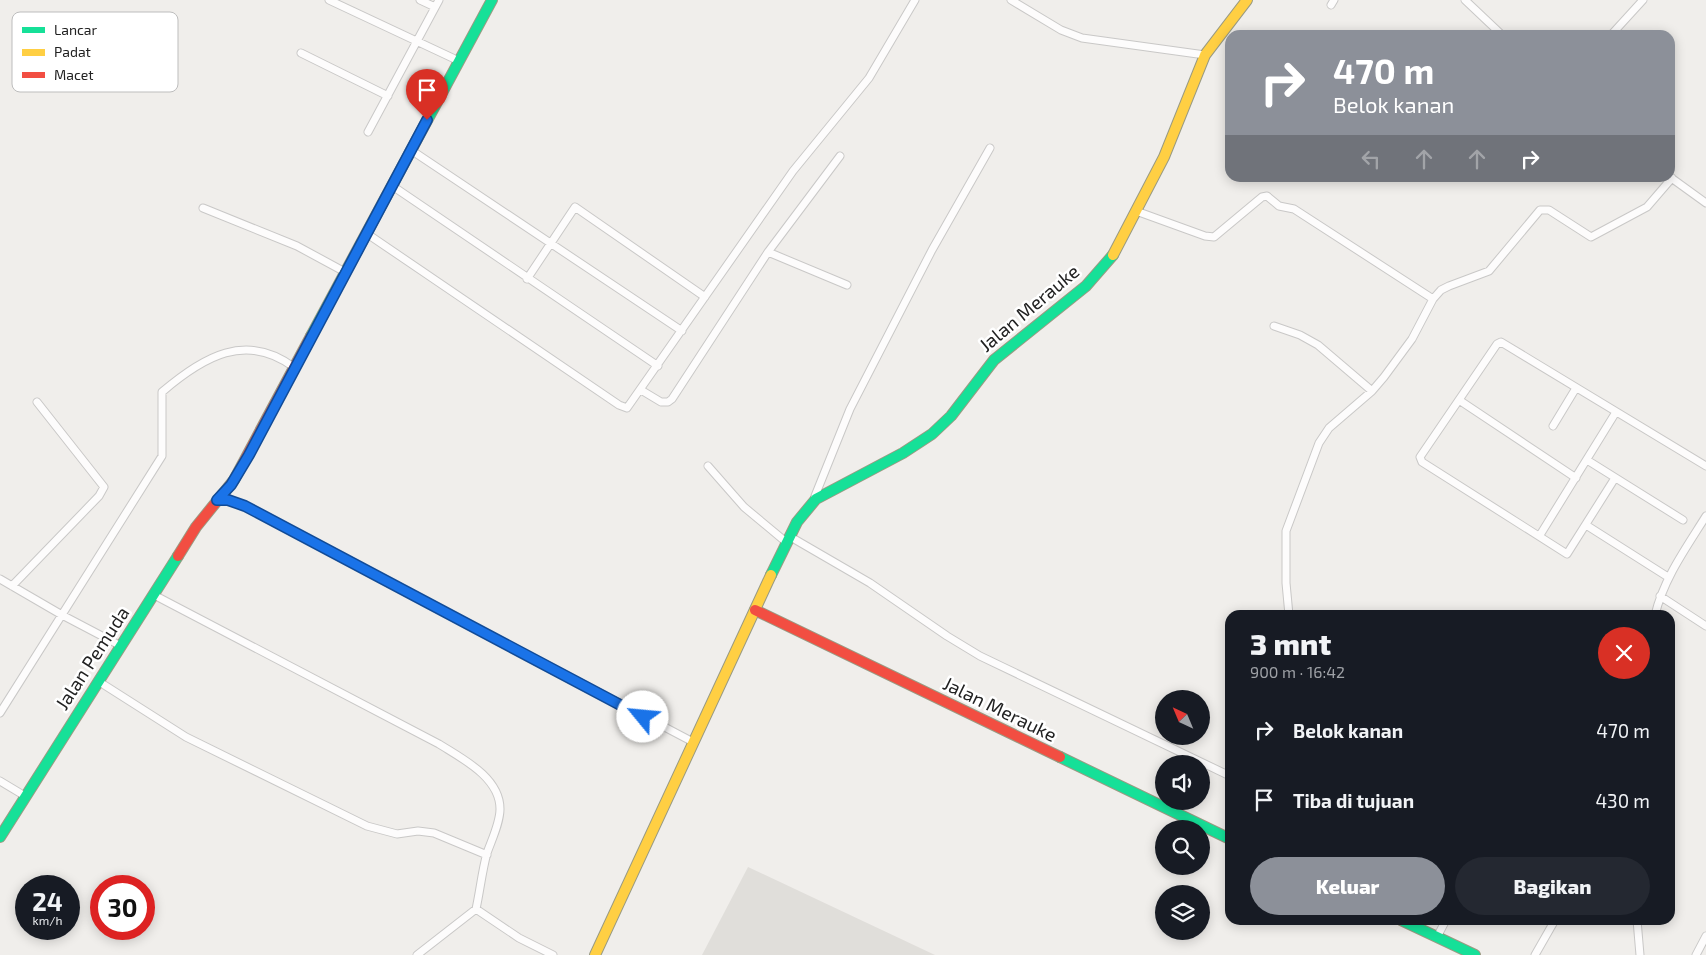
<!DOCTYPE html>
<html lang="id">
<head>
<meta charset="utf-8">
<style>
  body { margin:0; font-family:"Exo 2",sans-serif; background:#242831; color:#f1f3f6; height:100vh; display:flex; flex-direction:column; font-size:19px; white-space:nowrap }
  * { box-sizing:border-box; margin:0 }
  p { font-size:16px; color:#9ea1a6 }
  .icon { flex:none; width:28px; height:28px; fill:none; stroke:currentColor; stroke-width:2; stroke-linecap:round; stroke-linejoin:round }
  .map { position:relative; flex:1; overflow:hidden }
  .sheet { position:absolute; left:1225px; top:610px; width:450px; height:315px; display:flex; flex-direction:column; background:#171b24; border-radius:15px; box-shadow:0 2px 12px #0003 }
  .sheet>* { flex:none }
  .guide { position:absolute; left:1225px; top:30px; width:450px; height:152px; border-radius:15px; box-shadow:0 2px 12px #0003; background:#8c9099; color:#fff; overflow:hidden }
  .needle { width:32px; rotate:316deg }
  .tools { position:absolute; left:1155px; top:690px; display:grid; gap:10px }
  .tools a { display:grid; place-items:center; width:55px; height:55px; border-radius:50%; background:#171b24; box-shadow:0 2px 12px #0003; font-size:25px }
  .speed { position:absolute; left:15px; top:875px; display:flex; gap:10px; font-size:25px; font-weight:700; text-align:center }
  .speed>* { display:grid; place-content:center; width:65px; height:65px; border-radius:50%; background:#171b24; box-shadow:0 2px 12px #0003; line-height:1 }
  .speed small { font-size:12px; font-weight:400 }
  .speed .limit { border:8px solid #d22; background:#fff; color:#111 }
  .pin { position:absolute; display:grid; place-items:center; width:42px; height:42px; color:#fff; margin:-51px -21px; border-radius:50% 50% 50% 0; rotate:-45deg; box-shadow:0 0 5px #0007 }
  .pin .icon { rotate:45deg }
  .me { position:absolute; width:55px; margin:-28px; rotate:298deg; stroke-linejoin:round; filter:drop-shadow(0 0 4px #0008) }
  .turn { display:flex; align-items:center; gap:18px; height:105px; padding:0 25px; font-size:22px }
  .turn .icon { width:65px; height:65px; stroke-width:2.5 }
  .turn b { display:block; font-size:35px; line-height:42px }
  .lanes { display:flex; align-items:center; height:48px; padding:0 25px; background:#0003; justify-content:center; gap:25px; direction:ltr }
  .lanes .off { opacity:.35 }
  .round { display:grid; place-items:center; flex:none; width:52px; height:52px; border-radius:26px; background:#242831 }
  .headline { display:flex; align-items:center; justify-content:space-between; height:85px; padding:0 25px }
  h1 { font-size:30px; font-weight:800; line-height:38px }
  .cta { display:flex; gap:10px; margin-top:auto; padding:10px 25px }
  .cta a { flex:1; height:58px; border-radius:30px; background:#8c9099; color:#fff; font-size:20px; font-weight:800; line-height:58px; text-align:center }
  .cta a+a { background:#242831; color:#f1f3f6 }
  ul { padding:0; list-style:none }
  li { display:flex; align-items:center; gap:15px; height:70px; padding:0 25px }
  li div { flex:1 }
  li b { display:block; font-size:19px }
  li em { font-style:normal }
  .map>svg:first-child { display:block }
</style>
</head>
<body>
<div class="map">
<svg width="1706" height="955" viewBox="0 0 1706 955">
  <rect width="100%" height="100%" fill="#f0eeeb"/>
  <path fill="#e0deda" d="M748,867L935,955H702Z"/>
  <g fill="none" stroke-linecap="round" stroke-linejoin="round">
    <g stroke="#c9c8c7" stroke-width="9">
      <path id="street" d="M329,0L459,61
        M420,0L435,7
        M1011,0L1061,30L1082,38L1205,55
        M1465,0L1502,35
        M1331,5L1334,0
        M1611,35L1643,0
        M301,53L388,96
        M368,132L439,0
        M411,150L682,331
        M1670,177L1706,203
        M391,185L658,366
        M203,208L297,246L345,272
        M1136,211L1205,236L1214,237L1262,197L1267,196L1279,206L1294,209L1433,299L1412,339L1384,377L1372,391L1329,428L1319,443L1286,531V583L1289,615
        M366,233L619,405L627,408L793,171L869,78L915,0
        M768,252L847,285
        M527,279L575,207L705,297
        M1433,299L1441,290L1449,286L1489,271L1540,210H1549L1591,237L1647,207L1672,178
        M1274,326L1300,335L1318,345L1372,391
        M641,390L661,402H668L672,399L768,252L840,156
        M1459,400L1576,478
        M1553,426L1576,388
        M1587,460L1683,520
        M708,466L744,507L786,542
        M1615,478L1567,554L1422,462L1420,457L1497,344L1501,342L1706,466
        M815,496L850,409L932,250L990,148
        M217,500H228L245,506L693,742
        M1586,525L1668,577
        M1540,535L1616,412
        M789,536L870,583L947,636L980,656L1230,776
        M0,579L62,615L121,646
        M12,586L99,496L104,487L37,402
        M154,595L439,744C461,758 500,777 500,809C500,823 492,839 487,853C482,871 480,891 476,909L417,955
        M1660,596L1706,626
        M1655,615C1664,578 1686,548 1706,516
        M98,681L186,737L367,826L397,834L418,831L434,833L487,855
        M0,713L162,456V392C203,357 246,331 295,368
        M0,781L25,796
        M476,909L519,938L553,955
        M1637,920L1640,955
        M1437,937L1446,920
        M1535,955L1555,920
        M1696,955L1706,936"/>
    </g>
    <g stroke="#999a82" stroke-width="12">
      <path id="fast" d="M311,336L492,0
        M771,575L797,522L816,499L903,453L932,434L951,416L994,360L1086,286L1113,255
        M1060,757L1230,839
        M0,837L178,556
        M1401,920L1475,955"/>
    </g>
    <g stroke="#999a82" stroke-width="12">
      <path id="slow" d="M1113,255L1164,157L1205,55L1247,0
        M595,955L771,575"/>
    </g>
    <g stroke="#999a82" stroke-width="12">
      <path id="jam" d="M178,556L196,527L234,480L311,336
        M755,610L1060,757"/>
    </g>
    <use href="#street" stroke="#fdfcfc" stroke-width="7"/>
    <use href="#fast" stroke="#16e098" stroke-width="10"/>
    <use href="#slow" stroke="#ffcf43" stroke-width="10"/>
    <use href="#jam" stroke="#f24e42" stroke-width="10"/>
  </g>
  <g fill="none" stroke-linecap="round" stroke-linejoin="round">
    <g stroke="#114b97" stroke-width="12">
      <path id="route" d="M427,120L249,455L231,485L217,500H228L245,506L643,717"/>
    </g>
    <use href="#route" stroke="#1a73e8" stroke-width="9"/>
  </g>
  <g text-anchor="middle" stroke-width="5" stroke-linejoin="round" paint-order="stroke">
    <g font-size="19" fill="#222" stroke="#fff">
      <text transform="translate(1029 308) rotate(-40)" y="7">Jalan Merauke</text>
      <text transform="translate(92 658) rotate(-57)" y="7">Jalan Pemuda</text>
      <text transform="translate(1000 709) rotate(26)" y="7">Jalan Merauke</text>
    </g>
  </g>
  <rect x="12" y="12" width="166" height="80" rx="8" fill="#fff" stroke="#bdbdbd" stroke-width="1"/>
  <rect x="22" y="27" width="23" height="6" fill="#16e098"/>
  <rect x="22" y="49" width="23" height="7" fill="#ffcf43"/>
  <rect x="22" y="72" width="23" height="6" fill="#f24e42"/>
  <g font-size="14" fill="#222">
    <text x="54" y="35">Lancar</text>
    <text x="54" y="57">Padat</text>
    <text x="54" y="80">Macet</text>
  </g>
</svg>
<div class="tools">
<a><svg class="needle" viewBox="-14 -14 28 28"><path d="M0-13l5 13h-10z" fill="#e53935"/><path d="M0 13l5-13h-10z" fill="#9ea1a6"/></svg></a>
<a><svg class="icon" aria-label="sound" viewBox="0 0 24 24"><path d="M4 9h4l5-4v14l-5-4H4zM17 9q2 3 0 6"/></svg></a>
<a><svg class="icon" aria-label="search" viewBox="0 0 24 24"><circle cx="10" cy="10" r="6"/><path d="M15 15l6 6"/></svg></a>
<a><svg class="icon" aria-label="layers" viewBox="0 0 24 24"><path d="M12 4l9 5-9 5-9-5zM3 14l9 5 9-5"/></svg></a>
</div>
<div class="speed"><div>24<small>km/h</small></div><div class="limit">30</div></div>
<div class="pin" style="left:427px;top:120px;background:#d93025"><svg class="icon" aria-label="arrive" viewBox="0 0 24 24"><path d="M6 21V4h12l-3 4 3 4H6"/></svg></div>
<svg class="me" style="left:643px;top:717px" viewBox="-20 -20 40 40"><circle r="19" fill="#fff"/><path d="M0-13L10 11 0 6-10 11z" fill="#1a73e8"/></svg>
<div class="guide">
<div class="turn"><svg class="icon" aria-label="right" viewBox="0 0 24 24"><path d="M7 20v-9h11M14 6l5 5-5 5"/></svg><div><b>470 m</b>Belok kanan</div></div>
<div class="lanes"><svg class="icon off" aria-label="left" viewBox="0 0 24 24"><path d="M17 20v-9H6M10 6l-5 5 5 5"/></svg><svg class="icon off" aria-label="ahead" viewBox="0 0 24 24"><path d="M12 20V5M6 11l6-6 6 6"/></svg><svg class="icon off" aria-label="ahead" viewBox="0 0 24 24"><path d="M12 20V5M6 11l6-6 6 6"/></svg><svg class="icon" aria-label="right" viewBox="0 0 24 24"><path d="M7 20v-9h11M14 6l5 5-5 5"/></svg></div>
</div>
<section class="sheet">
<div class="headline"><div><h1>3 mnt</h1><p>900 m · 16:42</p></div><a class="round" style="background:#d93025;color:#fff"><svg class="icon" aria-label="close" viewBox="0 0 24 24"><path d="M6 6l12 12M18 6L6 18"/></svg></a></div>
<ul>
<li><svg class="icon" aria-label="right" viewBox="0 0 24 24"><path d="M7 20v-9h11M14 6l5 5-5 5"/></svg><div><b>Belok kanan</b></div><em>470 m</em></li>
<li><svg class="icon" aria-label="arrive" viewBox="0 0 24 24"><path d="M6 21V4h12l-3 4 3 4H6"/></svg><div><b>Tiba di tujuan</b></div><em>430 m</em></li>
</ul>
<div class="cta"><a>Keluar</a><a>Bagikan</a></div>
</section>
</div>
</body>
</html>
